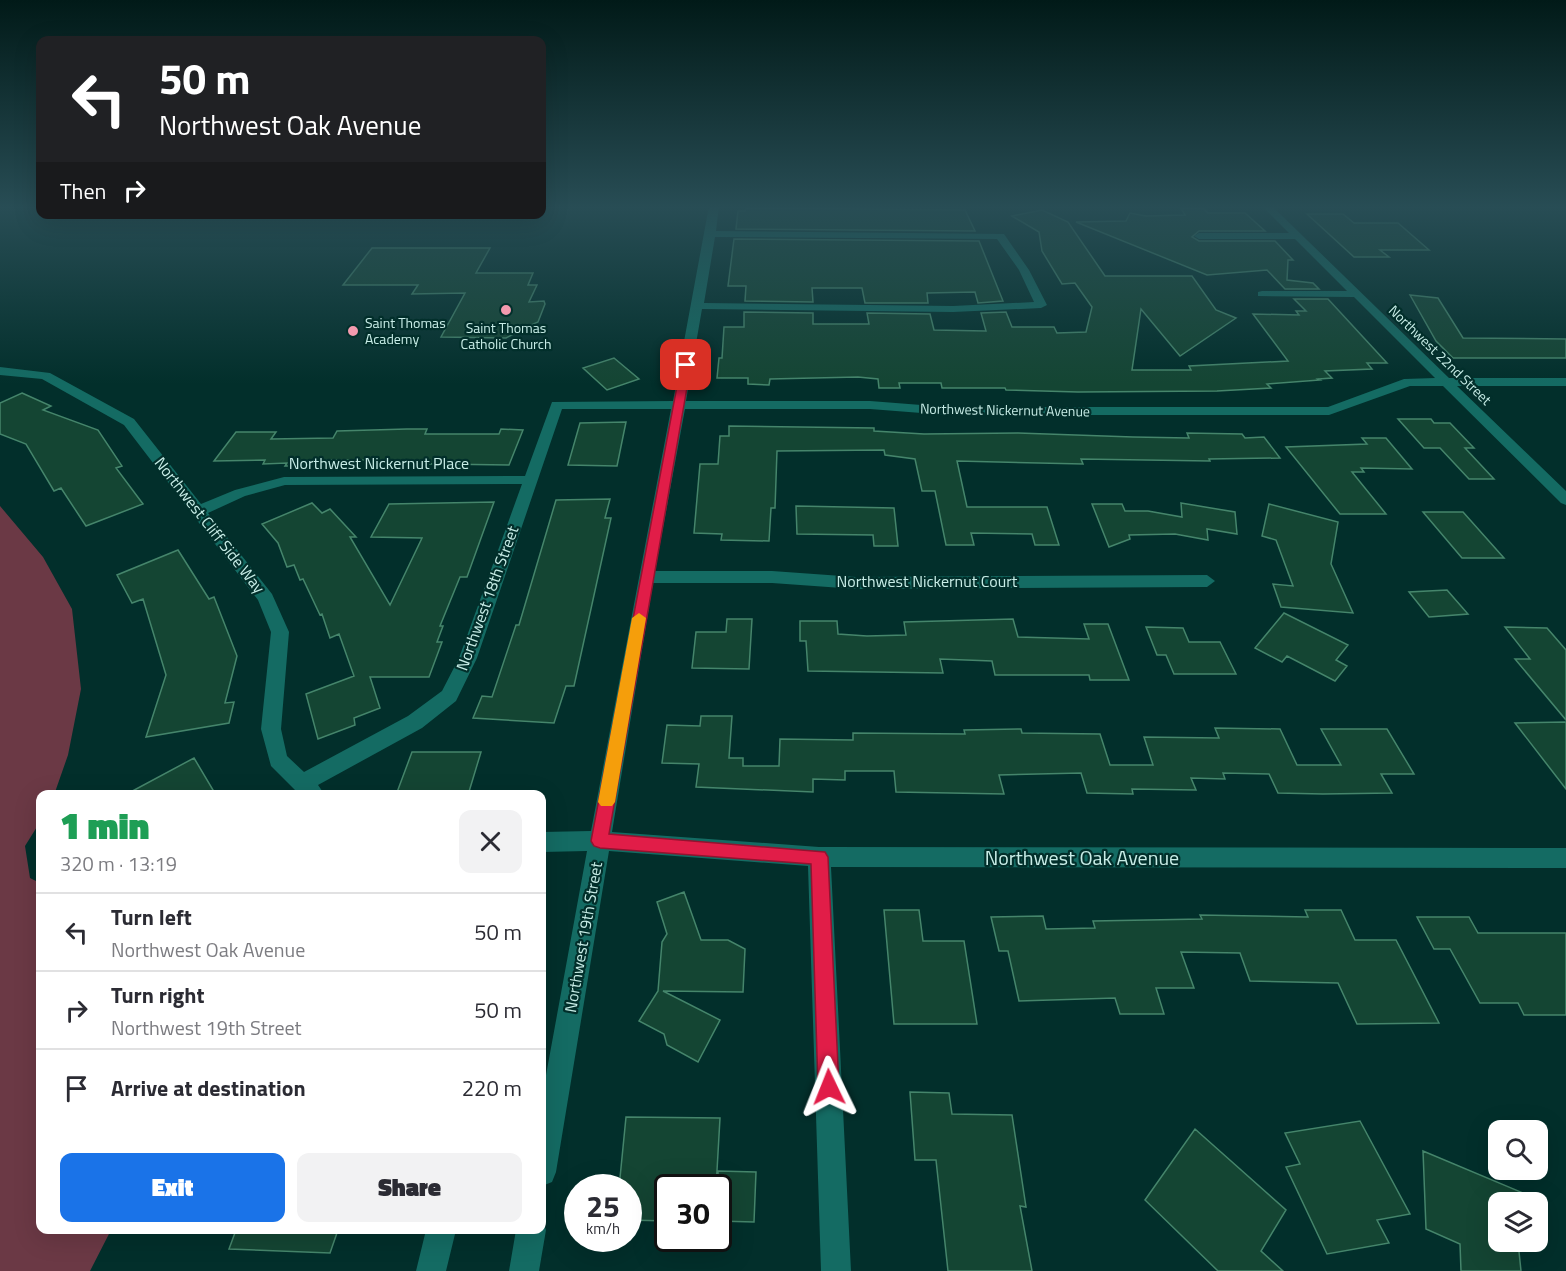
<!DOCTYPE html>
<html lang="en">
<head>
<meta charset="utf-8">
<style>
  body { margin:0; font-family:"Titillium Web",sans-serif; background:#f2f2f3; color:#2b2b33; height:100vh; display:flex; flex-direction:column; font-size:22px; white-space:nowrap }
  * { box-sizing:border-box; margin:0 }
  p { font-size:20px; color:#7c7c81 }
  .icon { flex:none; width:33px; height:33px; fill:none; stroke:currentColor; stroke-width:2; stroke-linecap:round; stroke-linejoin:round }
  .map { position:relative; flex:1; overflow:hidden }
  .drawer { position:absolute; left:36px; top:790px; width:510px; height:444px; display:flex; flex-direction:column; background:#fff; border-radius:12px; box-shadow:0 6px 24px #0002 }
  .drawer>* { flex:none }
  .hud { position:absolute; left:36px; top:36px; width:510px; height:183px; border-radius:12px; box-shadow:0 6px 24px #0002; background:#202124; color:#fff; overflow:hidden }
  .buttons { position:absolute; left:1488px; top:1120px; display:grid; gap:12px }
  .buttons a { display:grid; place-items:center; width:60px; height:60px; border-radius:12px; background:#fff; box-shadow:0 6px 24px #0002; font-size:30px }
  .speed { position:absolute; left:564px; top:1174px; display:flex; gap:12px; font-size:30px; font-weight:700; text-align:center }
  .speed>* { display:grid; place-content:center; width:78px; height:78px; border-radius:50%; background:#fff; box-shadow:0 6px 24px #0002; line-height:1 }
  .speed small { font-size:15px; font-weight:400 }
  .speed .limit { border:3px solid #111; border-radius:9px; background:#fff; color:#111 }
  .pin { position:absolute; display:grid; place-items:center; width:51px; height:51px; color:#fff; margin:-26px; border-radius:12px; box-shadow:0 3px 9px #0006 }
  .me { position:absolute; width:66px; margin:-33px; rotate:358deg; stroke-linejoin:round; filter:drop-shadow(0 0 4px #0008) }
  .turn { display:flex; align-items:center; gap:21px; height:126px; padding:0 24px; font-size:27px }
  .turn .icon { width:78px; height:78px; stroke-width:2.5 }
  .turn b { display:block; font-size:42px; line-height:51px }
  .then { display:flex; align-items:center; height:57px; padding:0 24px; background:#0003; gap:12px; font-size:22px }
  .round { display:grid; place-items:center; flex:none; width:63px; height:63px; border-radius:12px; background:#f2f2f3 }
  .overview { display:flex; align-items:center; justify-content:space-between; height:102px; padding:0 24px }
  h1 { font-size:36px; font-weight:800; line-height:45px; color:#1e9e55 }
  .action { display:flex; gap:12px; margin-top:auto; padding:12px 24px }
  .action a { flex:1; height:69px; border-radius:12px; background:#1a73e8; color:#fff; font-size:24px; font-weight:800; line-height:69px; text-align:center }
  .action a+a { background:#f2f2f3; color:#2b2b33 }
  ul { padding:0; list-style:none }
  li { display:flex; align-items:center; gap:18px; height:78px; padding:0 24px; border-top:2px solid #e1e1e2 }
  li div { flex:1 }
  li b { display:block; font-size:22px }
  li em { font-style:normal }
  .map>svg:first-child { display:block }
</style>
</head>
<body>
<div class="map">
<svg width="1566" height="1271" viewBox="0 0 1566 1271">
  <rect width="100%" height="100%" fill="#022f2b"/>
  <path fill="#6b3945" d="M0,506L43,557L72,609L81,689L68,755L54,795H40V822L25,846L30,878L40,883V1230H111L90,1271H0Z"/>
  <path fill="#144533" stroke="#45856b" stroke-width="1.5" d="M746,208L965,210L975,231L736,229L738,211H745Z
    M1181,208L1204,209L1208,213H1245L1265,231H1199L1192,237L1199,241H1275L1293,260H1288L1287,280L1313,283L1319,289H1285L1267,270L1207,275L1076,222L1126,221L1130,213L1146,216L1185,215Z
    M1042,210L1068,222L1105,276H1192L1216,310L1236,318L1180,356L1141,309L1132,370H1191L1189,366L1288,361L1253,314L1299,315L1296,311H1306L1294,299H1328L1387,363H1367L1372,369L1325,371L1332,378L1318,379L1320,380L1267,384L1271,388L1217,391L1078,392L1006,390L1005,388H942L941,383H899L900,388H879L878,379L858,377L770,379L769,385L748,384V378H717L719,358H722L724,327H744V312L813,313V324H869L867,313L930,314L934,330L986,331L981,313L1006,312L1012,327H1054L1057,333L1086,332L1092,307L1075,283L1062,284L1042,251L1039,232L1012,216Z
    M1307,214H1343L1354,223H1398L1429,250H1380L1389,257H1354Z
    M734,239L979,241L1003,301L978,303L975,292L927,293L928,303H865L862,288H812L813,302L745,301L746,286H728Z
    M372,248H490L476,273H533L528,285H537L529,302L544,301L545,304L538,322L525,328H517L514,334L506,338L441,337L465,293L412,294L418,285H343Z
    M1410,295L1438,298L1463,338L1566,339V358H1453L1436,341Z
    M614,358L639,379L607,390L583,368Z
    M22,393L51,406L43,410L98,430L122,466L116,468L143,504L86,526L61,488L54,491L26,444L0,434V403Z
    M1398,419H1431L1434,423H1450L1474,448H1465L1494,479H1469L1440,448H1424Z
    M626,422L617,466L568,465L580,423Z
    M729,426L874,428V431L924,434L1018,433L1133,437L1189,438L1187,433L1242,434L1245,438L1264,437L1280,458L1209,459L1210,461L1081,459L1083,464L957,461L967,507H1047L1059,545H1035L1032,534L971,533L974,545H946L935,491H922L915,459L885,455L884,450L777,451L775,508H771L769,541L721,540L722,534L694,533L700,464H718L720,436H729Z
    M407,429H427L425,434H499L501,429L523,430L509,465L367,463L369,460H311L307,466H285L287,463L263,464L265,460L214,461L236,432H276L271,439L333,438L337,431Z
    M1362,438H1386L1412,469L1361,468L1364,472H1352L1386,514H1340L1286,447L1367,444Z
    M610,499L605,518H611L574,686H566L554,723L473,718L482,696L492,697L516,625H519L556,500Z
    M494,502L467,577H460L440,626H443L437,642H442L429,677H370L380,708L354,718L355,725L318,739L306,694L354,676L339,634L330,638L322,614L320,615L303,579L300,580L294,565L287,567L278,543L262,524L312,503L322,513L330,509L356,537H350L390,605L422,538L371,537L389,504Z
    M1181,503L1235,512L1237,534L1207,529L1208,540L1175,534L1129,535L1130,539L1109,547L1092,504H1122L1125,511H1148L1182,517Z
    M1269,504L1338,522L1331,564L1353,613L1281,607L1273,584L1293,586L1276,540L1262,536Z
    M796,506L894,508L898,546H874L873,535L797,534Z
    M1423,512H1463L1504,558H1462Z
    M178,550L209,599L214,597L237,656L225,703L234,702L229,723L146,737L166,675L143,599L132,603L117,575Z
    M1447,590L1468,614L1429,617L1409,592Z
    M1284,613L1348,645L1336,660L1347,666L1335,681L1287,656L1282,662L1255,648Z
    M727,619H752L749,669L692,668L696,632H726Z
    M1013,619L1018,637L1089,639L1084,624H1108L1129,680H1090L1089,675H995L992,661L940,659L943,673L808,671L806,641H800V621H837L838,634L867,636L906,635L904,622Z
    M1146,627L1183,628L1189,642H1220L1236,674H1174L1166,655H1157Z
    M1505,627L1547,628L1566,650V720L1515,659H1530Z
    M701,716H732L729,758H743V766H779L780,739L853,740V733L965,734L964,730L1021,729L1022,733L1100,734L1110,765H1153L1144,737L1219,738L1215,728L1280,729L1297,765H1341L1321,729H1387L1414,774H1381L1392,793L1323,794L1278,793L1269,774L1223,773L1225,779L1191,778L1196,790L1132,789L1133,794L1087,793L1081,773L999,775L1004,794L896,792L894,771H845V780L813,779V792L696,787L699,764L662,763L667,725L700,726Z
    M1566,722V789L1515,723Z
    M412,752H481L468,795H396Z
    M194,758L216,795H125Z
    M684,892L701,940H728L745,949L743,992L663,991L720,1020L698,1062L667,1045L664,1034L639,1021L658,991L662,942L667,934L657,902Z
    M884,910H919L923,941H964L977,1024H894Z
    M1305,910H1341L1355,940H1396L1439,1023L1357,1024L1338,983L1250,981L1240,953L1181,952L1194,988H1156L1164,1014H1120L1115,998L1019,1001L1008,951H999L991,917L1043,916L1046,929L1095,928L1093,921L1202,919L1200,915L1308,917Z
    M1417,917H1469L1478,933H1566V1015H1524L1518,1003H1480L1450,949H1434Z
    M910,1092L949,1093L952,1114L1012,1115L1026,1207L1020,1206L1032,1271H948L936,1160H915Z
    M626,1117L720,1118L716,1188H668V1221L628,1220V1188H619Z
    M1360,1121L1410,1214L1377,1220L1389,1243L1327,1254L1286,1167L1300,1164L1285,1133Z
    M1195,1129L1286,1210L1261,1251L1283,1271H1218L1145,1200Z
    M1423,1151L1547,1203H1498V1242H1518L1521,1271H1461L1460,1244L1426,1229Z
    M718,1171L756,1172L754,1222L718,1221Z
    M236,1230H338L330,1253L229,1249Z"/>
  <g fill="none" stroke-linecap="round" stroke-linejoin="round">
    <path fill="#146b63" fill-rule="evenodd" d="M709,206H719L716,231L1004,234L1029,270L1047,305L1041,308L953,312L702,309L686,401H870L947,407H1328L1404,379L1435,378L1354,297L1258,296V292L1262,291H1347L1295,239H1199L1194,236L1199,233H1289L1262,206H1272L1449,378H1566V386H1457L1566,491V505L1561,503L1443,386H1410L1329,415H947L870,409H685L655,571H772L856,577L1207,575L1215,581L1207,587L856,589L772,583H653L612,832L819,847L1566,848V868L831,867L851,1271H821L808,866L609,851L556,1172L552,1182L542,1186V1097L587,851L542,852V832L591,831L671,409H562L477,658L456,701L422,728L318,785L325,795H300L271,766L261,729L271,632L258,600L124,425L42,379L0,375V367L50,373L134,419L201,504L235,490L284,477L525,476L552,402L673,401ZM715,237L997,239L1019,270L1034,302L953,306L704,303ZM522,484L459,658L442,691L408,716L304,772L287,756L281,729L289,632L272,594L208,513L245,496L285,485Z
      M542,1219L546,1230L539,1271H509L516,1230H542Z
      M426,1230H456L446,1271H416Z"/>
  </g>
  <linearGradient id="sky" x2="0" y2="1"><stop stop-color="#011a18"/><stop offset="0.54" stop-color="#284d55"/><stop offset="1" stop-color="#284d55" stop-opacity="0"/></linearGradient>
  <rect width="1566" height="384" fill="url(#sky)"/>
  <path fill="#e11d48" stroke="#92132f" stroke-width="1.5" d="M686,362L691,365L609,834L825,852L828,857L839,1087L836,1094L829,1097L821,1094L818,1087L811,864L600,848L594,846L591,841L681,365Z"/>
  <path fill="#f59e0b" d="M639,613L646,618L615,802L612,806H601L598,802L632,618Z"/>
  <g fill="#f29aae" stroke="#022f2b" stroke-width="2">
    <circle cx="506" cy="310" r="6"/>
    <circle cx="353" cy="331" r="6"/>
  </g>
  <g text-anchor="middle" stroke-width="4.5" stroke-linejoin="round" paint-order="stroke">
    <g font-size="14" fill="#c8ede7" stroke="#022f2b" text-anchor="start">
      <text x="365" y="328">Saint Thomas<tspan x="365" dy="16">Academy</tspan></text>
      <text x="506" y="333" text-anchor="middle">Saint Thomas<tspan x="506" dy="16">Catholic Church</tspan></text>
    </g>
    <g font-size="14" fill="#c8ede7" stroke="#022f2b">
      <text transform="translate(1440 355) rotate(44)" y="5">Northwest 22nd Street</text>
      <text transform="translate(1005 410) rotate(1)" y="5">Northwest Nickernut Avenue</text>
    </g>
    <g font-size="16" fill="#c8ede7" stroke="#022f2b">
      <text x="379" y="469">Northwest Nickernut Place</text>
      <text transform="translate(210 525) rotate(52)" y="6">Northwest Cliff Side Way</text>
      <text x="927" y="587">Northwest Nickernut Court</text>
      <text transform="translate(487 598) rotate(-70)" y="6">Northwest 18th Street</text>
      <text transform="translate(583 937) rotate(-80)" y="6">Northwest 19th Street</text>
    </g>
    <g font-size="20" fill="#c8ede7" stroke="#022f2b">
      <text x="1082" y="865">Northwest Oak Avenue</text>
    </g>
  </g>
</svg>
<div class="buttons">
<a><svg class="icon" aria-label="search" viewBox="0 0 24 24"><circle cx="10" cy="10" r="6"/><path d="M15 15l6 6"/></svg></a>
<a><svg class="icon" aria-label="layers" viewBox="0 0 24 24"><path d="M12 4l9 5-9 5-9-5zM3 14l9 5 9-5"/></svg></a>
</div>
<div class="speed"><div>25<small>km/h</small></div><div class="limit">30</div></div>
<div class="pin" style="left:686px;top:365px;background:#d93025"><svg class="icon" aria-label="arrive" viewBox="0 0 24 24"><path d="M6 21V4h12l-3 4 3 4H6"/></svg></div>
<svg class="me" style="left:829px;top:1087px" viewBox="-20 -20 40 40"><path d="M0-17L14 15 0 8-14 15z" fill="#e11d48" stroke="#fff" stroke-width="4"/></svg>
<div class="hud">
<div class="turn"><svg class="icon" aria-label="left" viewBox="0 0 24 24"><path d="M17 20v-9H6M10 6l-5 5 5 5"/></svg><div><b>50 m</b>Northwest Oak Avenue</div></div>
<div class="then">Then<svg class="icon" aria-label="right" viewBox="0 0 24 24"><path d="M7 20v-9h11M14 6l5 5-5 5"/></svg></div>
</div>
<section class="drawer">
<div class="overview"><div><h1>1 min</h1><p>320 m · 13:19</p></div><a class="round"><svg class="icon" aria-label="close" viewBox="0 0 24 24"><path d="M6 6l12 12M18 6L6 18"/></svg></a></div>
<ul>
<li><svg class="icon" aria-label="left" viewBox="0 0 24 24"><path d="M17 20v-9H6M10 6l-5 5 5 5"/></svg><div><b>Turn left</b><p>Northwest Oak Avenue</p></div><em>50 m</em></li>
<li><svg class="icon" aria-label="right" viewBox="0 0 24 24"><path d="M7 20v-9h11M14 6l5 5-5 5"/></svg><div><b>Turn right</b><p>Northwest 19th Street</p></div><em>50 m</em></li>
<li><svg class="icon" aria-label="arrive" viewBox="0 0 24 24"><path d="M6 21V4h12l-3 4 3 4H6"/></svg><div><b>Arrive at destination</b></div><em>220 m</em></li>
</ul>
<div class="action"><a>Exit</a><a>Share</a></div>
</section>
</div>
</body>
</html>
